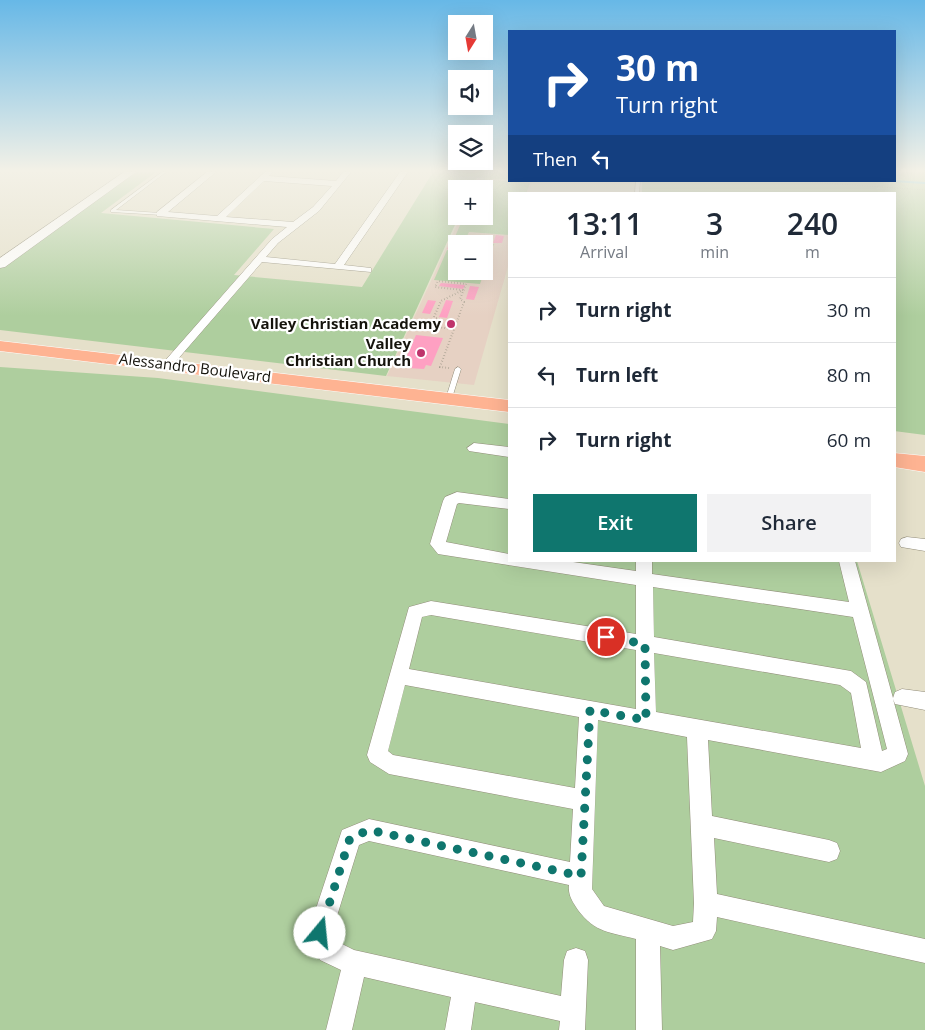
<!DOCTYPE html>
<html lang="en">
<head>
<meta charset="utf-8">
<style>
  body { margin:0; font-family:"Open Sans",sans-serif; background:#f2f2f3; color:#1f2937; height:100vh; display:flex; flex-direction:column; font-size:19px; white-space:nowrap }
  * { box-sizing:border-box; margin:0 }
  p { font-size:16px; color:#747a83 }
  .icon { flex:none; width:28px; height:28px; fill:none; stroke:currentColor; stroke-width:2; stroke-linecap:round; stroke-linejoin:round }
  .map { position:relative; flex:1; overflow:hidden }
  .sheet { position:absolute; left:508px; top:192px; width:388px; height:370px; display:flex; flex-direction:column; background:#fff; border-radius:0px; box-shadow:0 5px 20px #0002 }
  .sheet>* { flex:none }
  .guide { position:absolute; left:508px; top:30px; width:388px; height:152px; border-radius:0px; box-shadow:0 5px 20px #0002; background:#1a4fa0; color:#fff; overflow:hidden }
  .needle { width:32px; rotate:191deg }
  .tools { position:absolute; left:448px; top:15px; display:grid; gap:10px }
  .tools a { display:grid; place-items:center; width:45px; height:45px; border-radius:0px; background:#fff; box-shadow:0 5px 20px #0002; font-size:25px }
  .pin { position:absolute; display:grid; place-items:center; width:42px; height:42px; color:#fff; margin:-21px; border:2px solid #fff; border-radius:50%; box-shadow:0 1px 5px #0007 }
  .me { position:absolute; width:55px; margin:-28px; rotate:17deg; stroke-linejoin:round; filter:drop-shadow(0 0 4px #0008) }
  .turn { display:flex; align-items:center; gap:18px; height:105px; padding:0 25px; font-size:22px }
  .turn .icon { width:65px; height:65px; stroke-width:2.5 }
  .turn b { display:block; font-size:35px; line-height:42px }
  .then { display:flex; align-items:center; height:48px; padding:0 25px; background:#0003; gap:10px; font-size:19px }
  .eta { display:flex; justify-content:space-evenly; align-items:center; height:85px; text-align:center }
  .eta b { font-size:30px; font-weight:600; line-height:35px }
  .button { display:flex; gap:10px; margin-top:auto; padding:10px 25px }
  .button a { flex:1; height:58px; border-radius:0px; background:#0f766e; color:#fff; font-size:20px; font-weight:600; line-height:58px; text-align:center }
  .button a+a { background:#f2f2f3; color:#1f2937 }
  ul { padding:0; list-style:none }
  li { display:flex; align-items:center; gap:15px; height:65px; padding:0 25px; border-top:1px solid #e0e1e3 }
  li div { flex:1 }
  li b { display:block; font-size:19px }
  li em { font-style:normal }
  .map>svg:first-child { display:block }
</style>
</head>
<body>
<div class="map">
<svg width="925" height="1030" viewBox="0 0 925 1030">
  <rect width="100%" height="100%" fill="#e5e0ca"/>
  <path fill="#e6d1c3" fill-rule="evenodd" d="M478,178L532,182L529,194H509V263L474,385L387,376L461,216H484V189H474ZM456,244H484V271H456Z"/>
  <path fill="#aece9e" d="M137,172H156L101,213L274,229L234,275L362,287L433,172H509V180L477,178L472,189H456V216H459L386,376L0,330V267Z
    M894,172H925V435L894,431V194H642V181H894Z
    M481,179L530,183L526,194H509V235L469,232L465,240L454,239L464,216H484V189H476Z
    M461,241L494,244L480,284L434,280L447,250L456,251V271H484V244H460Z
    M0,367L158,378L509,424V561H857L925,786V1030H0Z"/>
  <g fill="none" stroke-linecap="round" stroke-linejoin="round">
    <path stroke="#47bfe6" stroke-width="2" d="M894,181L925,183"/>
  </g>
  <path fill="#fea0c2" d="M496,235L504,236L502,243H493Z
    M451,240L459,241L455,250L447,249Z
    M441,283L465,285L463,289L439,286Z
    M470,286L479,287L474,300L466,299Z
    M428,300L436,301L430,314L422,313Z
    M446,300L453,301L447,318L439,317Z
    M416,335L443,338L431,366L426,365L424,369L408,368L410,363H404Z"/>
  <g fill="none" stroke-linecap="round" stroke-linejoin="round">
    <g stroke="#928d7a" stroke-width="1">
      <path id="service" d="M162,172H166L116,210L160,213L162,214V215L111,212V210Z
        M636,181H640L639,194H635Z
        M458,367L461,369L452,398L449,400L447,399L446,398L455,369Z"/>
    </g>
    <g stroke="#928d7a" stroke-width="1">
      <path id="minor" d="M207,172H216L168,212L217,216L265,172H273L269,176L336,181L343,172H351L319,211L278,243L266,257L335,264L400,172H408L344,265L371,268V272L262,262L171,367L167,369L161,365L163,363L272,239L287,227L157,216V212ZM264,181L332,186L313,207L293,222L226,217Z
        M474,443L509,447V457L469,451L467,448Z
        M457,492L509,499V509L459,503L457,504L446,542L509,554V561H566L636,571V561H652V574L849,602L839,561H855L893,698L895,692L902,689L925,692V710L895,704L893,699L908,754L905,761L881,772L708,740L712,816L829,840L837,843L840,851L837,859L829,862L714,838L717,894L925,939V963L717,917L716,931L712,939L673,950L660,946L662,1030H636V939C610,932 595,933 578,910C572,901 568,895 569,885L369,841L359,845L332,932L338,942L354,950L561,996L564,960L567,951L576,948L585,951L588,960L585,1030H559L560,1021L475,1002L471,1030H445L451,997L364,977L352,1030H326L341,970L320,960L308,933L342,830L369,819L570,862L573,809L389,774L370,762L367,755L409,607L431,601L636,634V585L438,554L430,544L443,501L445,497ZM653,587L853,617L887,749L882,751L866,682L851,671L654,637ZM431,615L636,650V709L409,669L422,617ZM654,653L840,685L851,693L861,748L656,712ZM405,685L579,717L575,788L393,755L388,751ZM598,720L687,737L694,903L693,922L673,926L604,906L592,889Z
        M907,537L925,539V551L901,547L899,543L901,539Z"/>
    </g>
    <g stroke="#928d7a" stroke-width="1">
      <path id="secondary" d="M124,172H136L5,267L0,268V258Z"/>
    </g>
    <g stroke="#fff" stroke-width="1">
      <path id="primary" d="M0,341L509,400V412L0,351Z
        M894,453L925,456V472L894,467Z"/>
    </g>
    <path stroke="#959181" stroke-width="1" stroke-dasharray="0.5 2" stroke-linecap="butt" d="M795,181L925,190"/>
    <path stroke="#959181" stroke-width="2" stroke-dasharray="0.5 2.5" stroke-linecap="butt" d="M449,368L440,367L464,302L460,299L466,284L438,281L435,287L463,290L441,301L434,317L440,320L436,327L454,329"/>
    <use href="#service" fill="#fff" fill-rule="evenodd"/>
    <use href="#minor" fill="#fff" fill-rule="evenodd"/>
    <use href="#secondary" fill="#fff" fill-rule="evenodd"/>
    <use href="#primary" fill="#feb392" fill-rule="evenodd"/>
  </g>
  <linearGradient id="sky" x2="0" y2="1"><stop stop-color="#67b8e7"/><stop offset="0.54" stop-color="#f3f1e7"/><stop offset="1" stop-color="#f3f1e7" stop-opacity="0"/></linearGradient>
  <rect width="925" height="316" fill="url(#sky)"/>
  <g fill="none" stroke-linecap="round" stroke-linejoin="round">
    <path stroke="#0f766e" stroke-width="9" stroke-dasharray="0 16.2" d="M320,933L350,838L369,830L581,876L590,710L646,720L645,644L606,637"/>
  </g>
  <g fill="#bf346c" stroke="#fff" stroke-width="2">
    <circle cx="451" cy="324" r="5"/>
    <circle cx="421" cy="353" r="5"/>
  </g>
  <g text-anchor="middle" stroke-width="4.5" stroke-linejoin="round" paint-order="stroke">
    <g font-size="15" font-weight="bold" fill="#15130c" stroke="#fff" text-anchor="end">
      <text x="441" y="329">Valley Christian Academy</text>
      <text x="411" y="349">Valley<tspan x="411" dy="17">Christian Church</tspan></text>
    </g>
    <g font-size="15" fill="#15130c" stroke="#fff">
      <text transform="translate(195 368) rotate(7)" y="5">Alessandro Boulevard</text>
    </g>
  </g>
</svg>
<div class="tools">
<a><svg class="needle" viewBox="-14 -14 28 28"><path d="M0-13l5 13h-10z" fill="#e53935"/><path d="M0 13l5-13h-10z" fill="#747a83"/></svg></a>
<a><svg class="icon" aria-label="sound" viewBox="0 0 24 24"><path d="M4 9h4l5-4v14l-5-4H4zM17 9q2 3 0 6"/></svg></a>
<a><svg class="icon" aria-label="layers" viewBox="0 0 24 24"><path d="M12 4l9 5-9 5-9-5zM3 14l9 5 9-5"/></svg></a>
<a>+</a>
<a>−</a>
</div>
<div class="pin" style="left:606px;top:637px;background:#d93025"><svg class="icon" aria-label="arrive" viewBox="0 0 24 24"><path d="M6 21V4h12l-3 4 3 4H6"/></svg></div>
<svg class="me" style="left:320px;top:933px" viewBox="-20 -20 40 40"><circle r="19" fill="#fff"/><path d="M0-13L10 11 0 6-10 11z" fill="#0f766e"/></svg>
<div class="guide">
<div class="turn"><svg class="icon" aria-label="right" viewBox="0 0 24 24"><path d="M7 20v-9h11M14 6l5 5-5 5"/></svg><div><b>30 m</b>Turn right</div></div>
<div class="then">Then<svg class="icon" aria-label="left" viewBox="0 0 24 24"><path d="M17 20v-9H6M10 6l-5 5 5 5"/></svg></div>
</div>
<section class="sheet">
<div class="eta">
<div><b>13:11</b><p>Arrival</p></div>
<div><b>3</b><p>min</p></div>
<div><b>240</b><p>m</p></div>
</div>
<ul>
<li><svg class="icon" aria-label="right" viewBox="0 0 24 24"><path d="M7 20v-9h11M14 6l5 5-5 5"/></svg><div><b>Turn right</b></div><em>30 m</em></li>
<li><svg class="icon" aria-label="left" viewBox="0 0 24 24"><path d="M17 20v-9H6M10 6l-5 5 5 5"/></svg><div><b>Turn left</b></div><em>80 m</em></li>
<li><svg class="icon" aria-label="right" viewBox="0 0 24 24"><path d="M7 20v-9h11M14 6l5 5-5 5"/></svg><div><b>Turn right</b></div><em>60 m</em></li>
</ul>
<div class="button"><a>Exit</a><a>Share</a></div>
</section>
</div>
</body>
</html>
